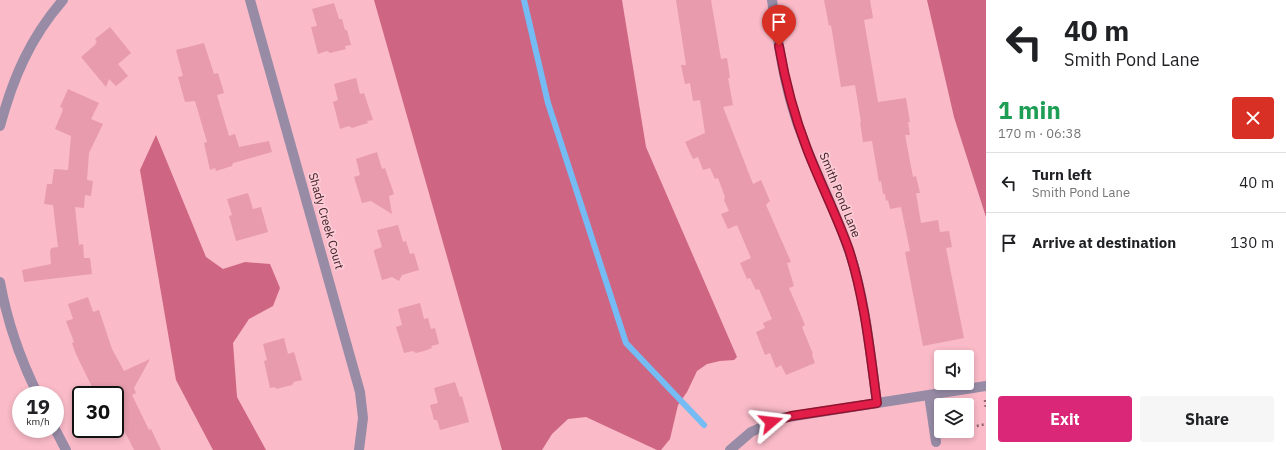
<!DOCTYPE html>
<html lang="en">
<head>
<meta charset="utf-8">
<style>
  body { margin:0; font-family:"IBM Plex Sans",sans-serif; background:#f6f6f6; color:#202124; height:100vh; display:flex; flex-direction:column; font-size:15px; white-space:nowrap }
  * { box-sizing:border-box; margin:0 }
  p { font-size:13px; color:#757577 }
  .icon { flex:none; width:22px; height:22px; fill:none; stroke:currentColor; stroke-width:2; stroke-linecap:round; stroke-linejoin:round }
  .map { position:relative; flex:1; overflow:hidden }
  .sheet { display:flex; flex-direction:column; background:#fff; width:300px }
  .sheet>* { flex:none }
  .banner { background:#fff; color:#202124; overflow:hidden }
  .controls { position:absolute; left:934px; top:350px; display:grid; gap:8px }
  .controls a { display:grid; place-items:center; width:40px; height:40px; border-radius:4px; background:#fff; box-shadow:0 2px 6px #0003; font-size:20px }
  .speed { position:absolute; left:12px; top:386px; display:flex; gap:8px; font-size:20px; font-weight:700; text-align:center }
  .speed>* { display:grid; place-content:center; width:52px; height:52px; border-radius:50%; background:#fff; box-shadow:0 2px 6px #0003; line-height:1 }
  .speed small { font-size:10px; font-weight:400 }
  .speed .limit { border:2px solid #111; border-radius:6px; background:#fff; color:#111 }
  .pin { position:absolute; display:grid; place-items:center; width:34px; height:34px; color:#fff; margin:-41px -17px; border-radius:50% 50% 50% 0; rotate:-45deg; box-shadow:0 0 4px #0007 }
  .pin .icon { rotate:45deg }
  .me { position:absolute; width:44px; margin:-22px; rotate:73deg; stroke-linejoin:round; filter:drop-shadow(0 0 3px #0008) }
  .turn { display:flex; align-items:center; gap:14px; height:84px; padding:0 12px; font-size:18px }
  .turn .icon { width:52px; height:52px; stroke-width:2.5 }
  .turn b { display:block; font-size:28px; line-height:34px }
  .round { display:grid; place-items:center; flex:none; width:42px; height:42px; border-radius:4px; background:#f6f6f6 }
  .overview { display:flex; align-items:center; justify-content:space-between; height:68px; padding:0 12px }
  h1 { font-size:24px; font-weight:800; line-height:30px; color:#1e9e55 }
  .primary-button { display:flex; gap:8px; margin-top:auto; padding:8px 12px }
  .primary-button a { flex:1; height:46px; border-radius:4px; background:#db2777; color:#fff; font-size:16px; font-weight:800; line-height:46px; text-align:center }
  .primary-button a+a { background:#f6f6f6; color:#202124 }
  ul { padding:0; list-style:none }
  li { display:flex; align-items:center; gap:12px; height:60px; padding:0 12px; border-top:1px solid #e0e0e0 }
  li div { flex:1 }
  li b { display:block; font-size:15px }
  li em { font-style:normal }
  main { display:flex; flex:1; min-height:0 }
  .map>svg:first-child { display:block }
</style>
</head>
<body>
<main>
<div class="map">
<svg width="986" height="450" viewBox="0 0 986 450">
  <rect width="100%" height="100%" fill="#fabac8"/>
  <path fill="#ce6582" d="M374,0H622L646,147L737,357L734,360L720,361L707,364L697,371L687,392L678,405L670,439L661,450H657L586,417L568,419L552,434L542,450H502Z
    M927,0H986V217L954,117Z
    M156,135L206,257L223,269L245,262L270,264L280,288L273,306L249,319L233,343L237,397L266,450H213L176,380L140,170Z"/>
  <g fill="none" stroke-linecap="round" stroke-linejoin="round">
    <path stroke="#75bbf4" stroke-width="6" d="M524,0L548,103L626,343L704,425"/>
  </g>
  <path fill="#e79bac" d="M676,0H711L721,59L727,58L730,78H728L733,105L723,107L753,184L761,180L770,201L766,205L791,262L787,263L794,286L789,288L805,325L802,327L813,354L812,355L815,363L786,375L781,365L776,368L770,353L765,355L756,332L765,328L763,323L772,319L759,289L756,290L750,278L747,279L740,263L751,258L737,225L728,229L721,214L729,211L724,200L725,197L718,178L715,179L710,168L703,170L698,157L693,159L685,142L705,133L700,100L693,101L690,83L685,84L681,65H686Z
    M824,0H870L873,18L864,20L878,102L906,98L910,122H908L910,135H905L913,177L916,176L920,193H916L921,223L938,220L940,232L949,231L952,247L946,248L964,338L923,346L905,252L910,251L901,207L890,209L888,200L886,201L885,194H883L881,181L879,182L872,141L863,142L860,122H861L855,85L841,87L831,25L829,26Z
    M334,3L339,19H342L345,30H347L351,45L345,46L346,49L330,53L327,51L318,54L311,27L317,26L312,9Z
    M110,27L131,53L118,64L128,76L116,86L109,79L106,87L81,57L96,44L95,43L97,42L95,39Z
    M204,43L214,74L218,73L224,93L217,95L229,136L235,134L239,147L269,141L272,152L233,163L232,166L216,171L215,168L210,170L204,143L207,142L195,101L185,102L178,77L183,76L176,50Z
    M356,78L360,94L364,93L373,120L367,121L368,123L352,128L349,126L340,129L333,102L338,100L334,84Z
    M68,89L99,103L91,119L103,124L89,153L87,180L93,181L91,196L85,195L84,208L75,207L79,245L83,244L84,258H90L92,274L24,282L22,270L51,264L50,250H51V248L58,247L53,205L44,204L47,184H52L54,169L68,170L71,136L55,129L63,110H62L63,108L60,107Z
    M377,152L382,169L385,168L394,194L389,196L392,214L371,201L362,203L354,177L360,175L356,159Z
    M248,193L253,209L261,207L268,232L236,241L229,216L232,215L227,199Z
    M398,225L403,242L406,241L410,254L414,253L419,270L402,275L399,281L392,277L382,280L374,252V250L382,247L377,230Z
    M88,297L93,312L99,310L112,349L124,371L150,359L134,388L136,393L132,395L149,430L151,429L161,450H134L115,412V395H102L98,387L93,389L76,354L72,343L74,342L66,321L73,319L68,304Z
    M420,303L424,319L428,318L431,329L435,328L439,344L431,346L432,348L424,351L416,353L413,351L404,353L396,327L402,325L398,309Z
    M284,338L288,354L294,352L302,380L294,382L292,385L276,389L275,387L270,388L264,361L267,360L263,344Z
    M455,382L460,397L462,396L469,422L440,430L437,420H434L430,405L438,403L434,388Z"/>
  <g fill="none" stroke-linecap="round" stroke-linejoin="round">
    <path stroke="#936670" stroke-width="2.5" stroke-dasharray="2 3" stroke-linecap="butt" d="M985,400L986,410
      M967,428L986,424
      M950,437L957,431"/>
    <path stroke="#978ba6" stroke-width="10" d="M250,0L360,392L363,418L359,450
      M772,0C778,40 783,80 796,119C813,171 842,220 856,274C867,316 871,360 877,403
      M0,126C13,78 30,38 63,0
      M0,282C7,321 20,359 38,395
      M929,395L936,442
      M55,429L66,450
      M730,450L751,432L782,418L986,386"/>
  </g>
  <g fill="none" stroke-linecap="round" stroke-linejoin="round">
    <g stroke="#92132f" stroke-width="10">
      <path id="route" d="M771,422L791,416L877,403C870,352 865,300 849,250C837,216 820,183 807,149C794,115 785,81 779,46"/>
    </g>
    <use href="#route" stroke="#e11d48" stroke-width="7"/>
  </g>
  <g text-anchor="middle" stroke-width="3.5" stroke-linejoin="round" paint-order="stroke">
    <g font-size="12" fill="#3d2027" stroke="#fdccd6">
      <text transform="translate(840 195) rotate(68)" y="4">Smith Pond Lane</text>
      <text transform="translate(326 221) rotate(74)" y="4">Shady Creek Court</text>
    </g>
  </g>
</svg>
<div class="controls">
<a><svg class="icon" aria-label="sound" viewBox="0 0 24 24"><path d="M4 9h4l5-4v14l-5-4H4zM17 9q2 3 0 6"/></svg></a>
<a><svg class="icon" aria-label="layers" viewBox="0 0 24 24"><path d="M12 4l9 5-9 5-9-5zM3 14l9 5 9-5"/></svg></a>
</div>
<div class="speed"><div>19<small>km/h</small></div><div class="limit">30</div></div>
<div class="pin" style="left:779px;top:46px;background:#d93025"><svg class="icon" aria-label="arrive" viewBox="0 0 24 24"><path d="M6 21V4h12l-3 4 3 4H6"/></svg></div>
<svg class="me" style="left:771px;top:422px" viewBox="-20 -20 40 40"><path d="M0-17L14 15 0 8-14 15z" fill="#e11d48" stroke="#fff" stroke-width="4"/></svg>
</div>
<section class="sheet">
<div class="banner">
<div class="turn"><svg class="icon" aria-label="left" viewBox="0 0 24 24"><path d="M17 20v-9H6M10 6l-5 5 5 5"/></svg><div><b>40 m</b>Smith Pond Lane</div></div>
</div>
<div class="overview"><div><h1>1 min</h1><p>170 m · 06:38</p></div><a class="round" style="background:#d93025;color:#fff"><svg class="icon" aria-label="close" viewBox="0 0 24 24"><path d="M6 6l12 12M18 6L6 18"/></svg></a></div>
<ul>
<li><svg class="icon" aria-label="left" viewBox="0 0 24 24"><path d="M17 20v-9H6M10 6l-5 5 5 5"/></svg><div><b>Turn left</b><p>Smith Pond Lane</p></div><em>40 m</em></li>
<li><svg class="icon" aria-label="arrive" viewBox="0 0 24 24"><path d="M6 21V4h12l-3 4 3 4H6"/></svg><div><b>Arrive at destination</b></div><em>130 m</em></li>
</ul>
<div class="primary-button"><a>Exit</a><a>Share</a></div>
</section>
</main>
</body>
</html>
